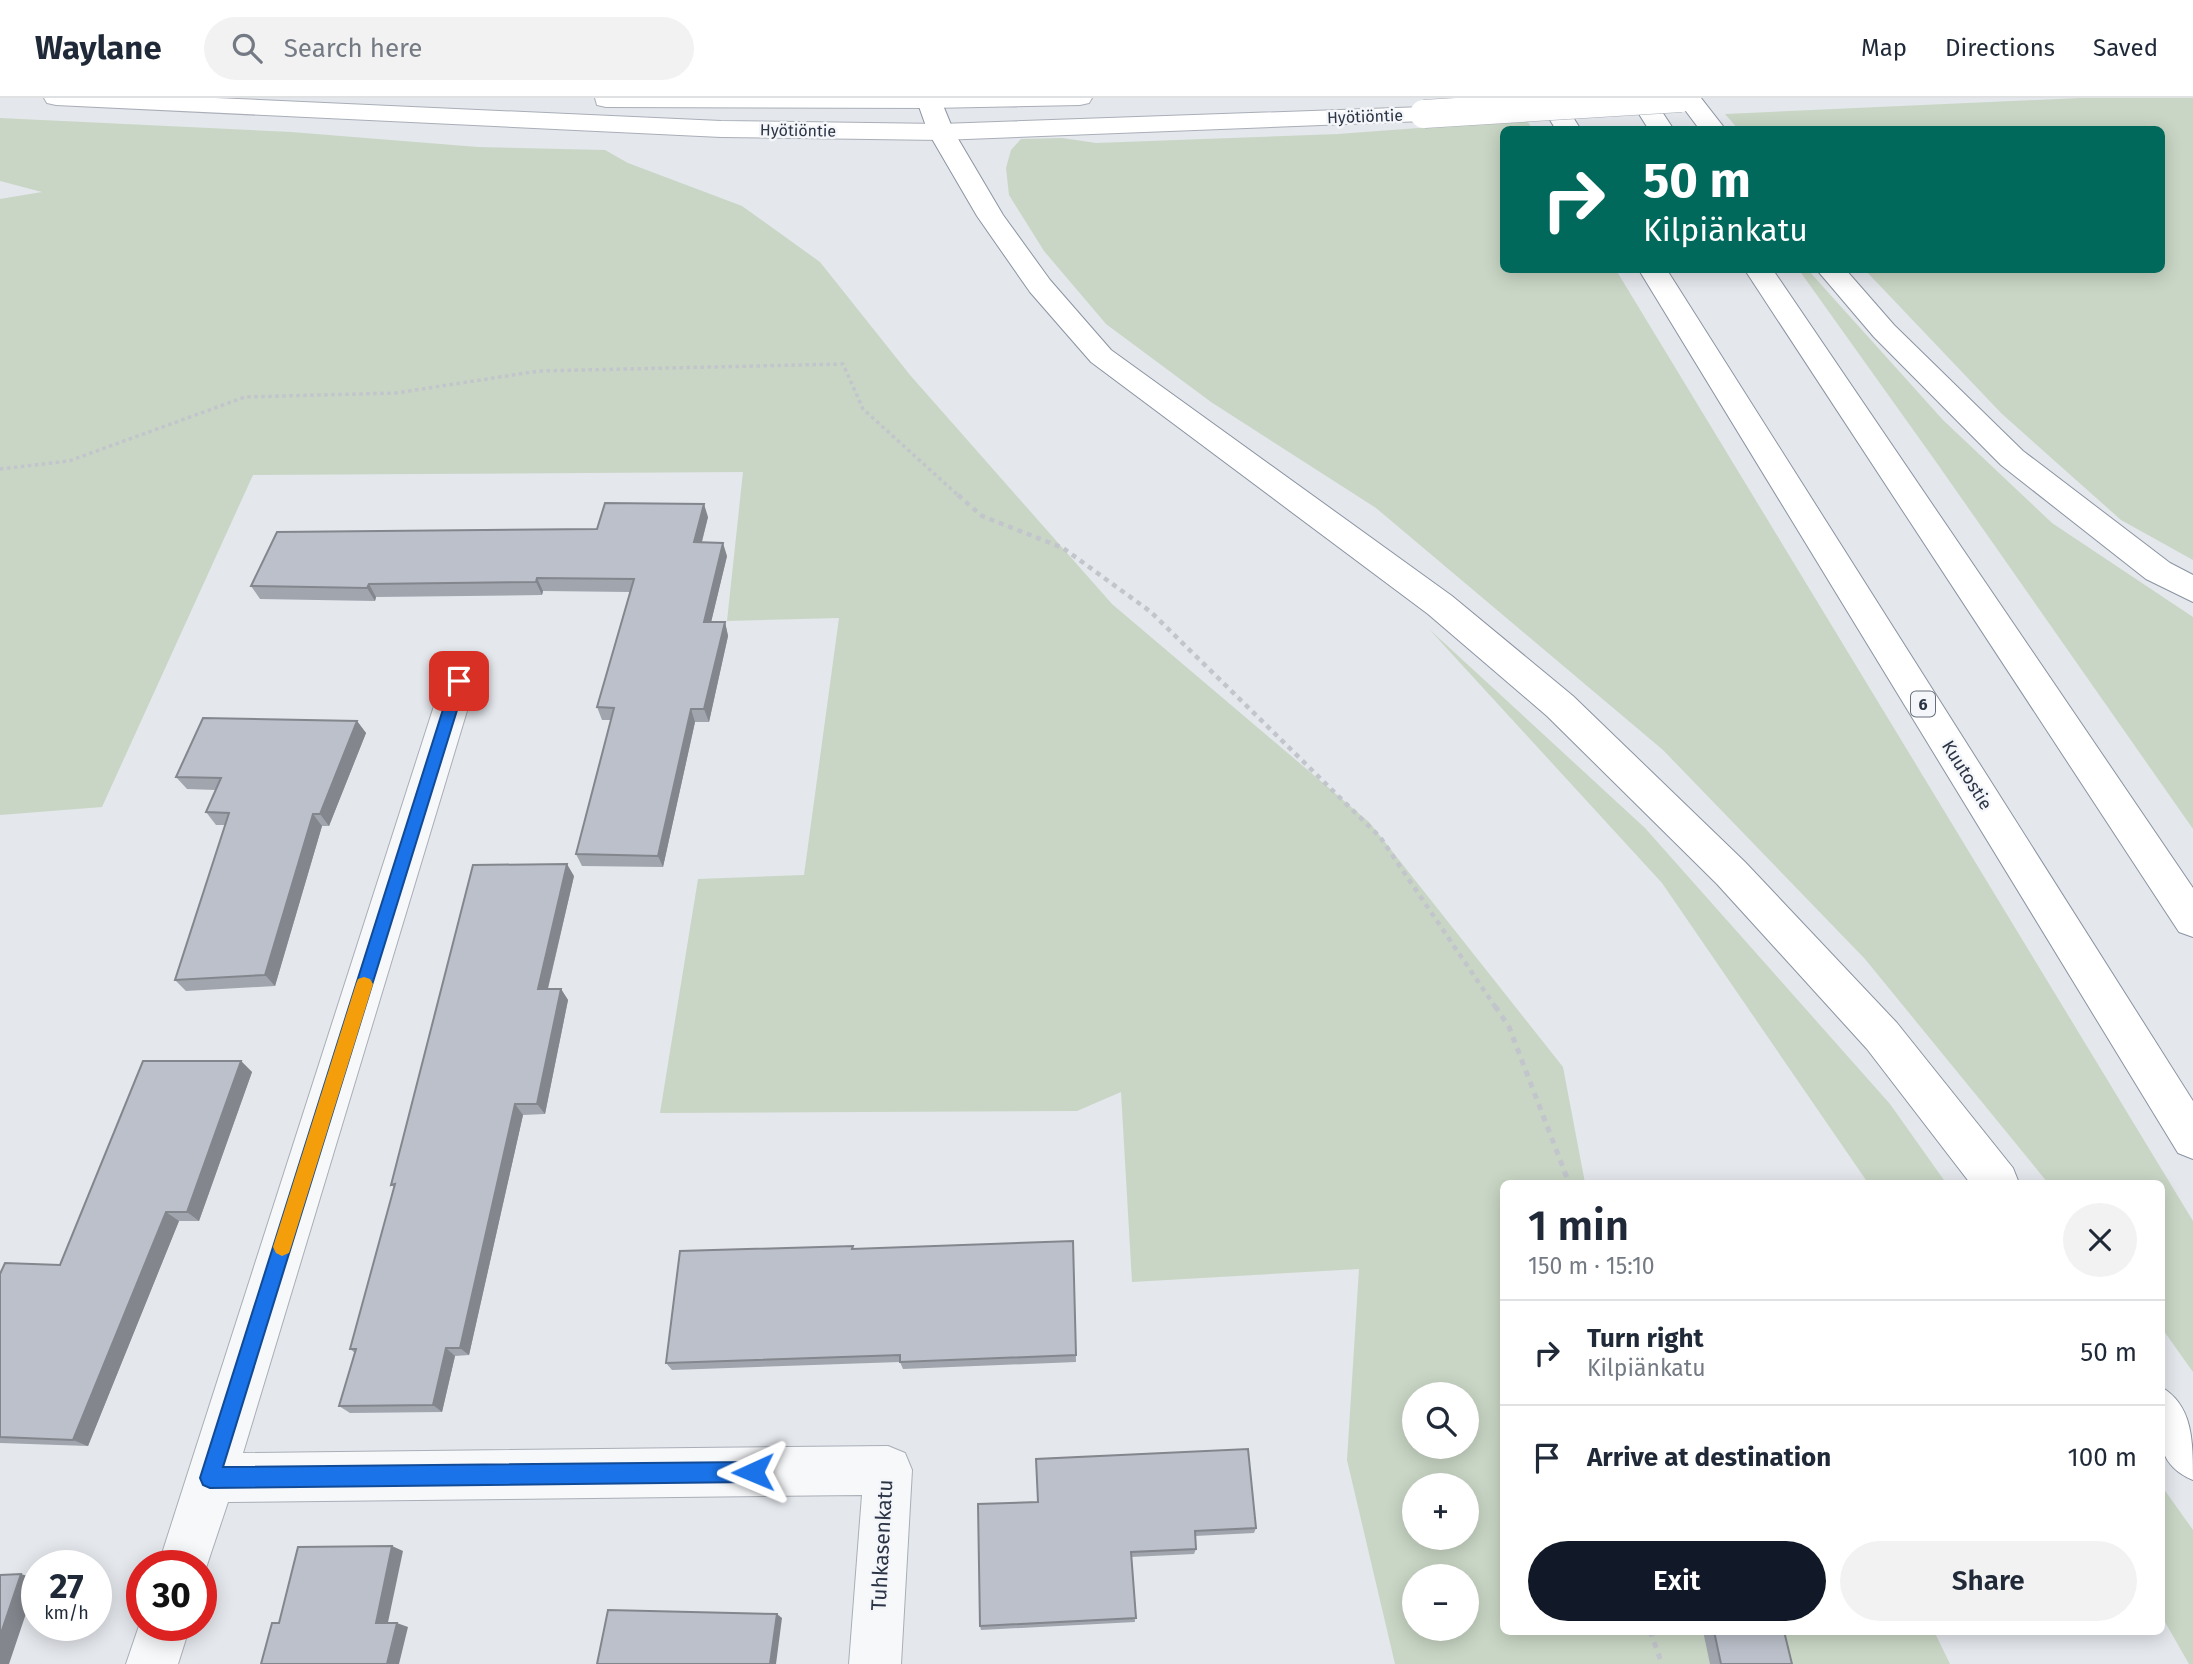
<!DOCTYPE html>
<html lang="en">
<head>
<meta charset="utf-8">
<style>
  body { margin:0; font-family:"Fira Sans",sans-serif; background:#f2f2f3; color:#1f2937; height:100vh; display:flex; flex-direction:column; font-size:26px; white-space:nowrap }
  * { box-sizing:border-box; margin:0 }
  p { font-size:23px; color:#747a83 }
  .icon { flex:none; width:38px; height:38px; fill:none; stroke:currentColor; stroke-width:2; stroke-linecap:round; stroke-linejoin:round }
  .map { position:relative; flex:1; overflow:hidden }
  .side { position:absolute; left:1500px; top:1082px; width:665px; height:455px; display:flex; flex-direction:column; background:#fff; border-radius:10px; box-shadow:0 4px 18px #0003 }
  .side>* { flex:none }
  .guide { position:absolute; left:1500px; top:28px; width:665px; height:147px; border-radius:10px; box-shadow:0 4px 18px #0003; background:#00695c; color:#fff; overflow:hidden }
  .tools { position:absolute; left:1402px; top:1284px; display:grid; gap:14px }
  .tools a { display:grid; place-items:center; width:77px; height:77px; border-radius:50%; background:#fff; box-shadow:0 4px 18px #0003; font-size:35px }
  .speed { position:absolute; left:21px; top:1452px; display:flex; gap:14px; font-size:35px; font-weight:700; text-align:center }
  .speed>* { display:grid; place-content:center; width:91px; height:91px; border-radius:50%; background:#fff; box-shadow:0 4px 18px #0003; line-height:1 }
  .speed small { font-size:18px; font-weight:400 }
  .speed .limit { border:10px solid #d22; background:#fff; color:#111 }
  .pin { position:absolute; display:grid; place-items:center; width:60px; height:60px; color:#fff; margin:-30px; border-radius:14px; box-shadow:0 4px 10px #0006 }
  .me { position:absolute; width:77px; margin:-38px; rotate:269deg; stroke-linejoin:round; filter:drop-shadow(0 0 5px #0008) }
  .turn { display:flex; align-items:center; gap:24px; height:147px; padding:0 28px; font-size:32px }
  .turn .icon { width:91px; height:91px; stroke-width:2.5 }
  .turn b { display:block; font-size:49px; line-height:60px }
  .round { display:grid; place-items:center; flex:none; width:74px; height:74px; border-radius:37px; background:#f2f2f3 }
  .overview { display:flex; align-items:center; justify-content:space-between; height:119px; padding:0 28px }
  h1 { font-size:42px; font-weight:600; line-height:52px }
  .button { display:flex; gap:14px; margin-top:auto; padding:14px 28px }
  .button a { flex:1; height:80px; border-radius:42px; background:#111827; color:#fff; font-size:28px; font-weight:600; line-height:80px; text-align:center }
  .button a+a { background:#f2f2f3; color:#1f2937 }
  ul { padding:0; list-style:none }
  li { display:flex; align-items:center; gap:21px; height:105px; padding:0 28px; border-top:2px solid #e0e1e3 }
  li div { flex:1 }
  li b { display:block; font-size:26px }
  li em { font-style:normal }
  header { display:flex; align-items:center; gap:42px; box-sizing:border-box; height:98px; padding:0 35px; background:#fff; border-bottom:2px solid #e0e1e3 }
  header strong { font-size:33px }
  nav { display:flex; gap:38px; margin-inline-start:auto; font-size:24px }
  .search { width:490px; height:63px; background:#f2f2f3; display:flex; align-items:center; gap:18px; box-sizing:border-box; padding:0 24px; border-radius:38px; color:#747a83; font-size:26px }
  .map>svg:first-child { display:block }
</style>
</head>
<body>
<header>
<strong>Waylane</strong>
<div class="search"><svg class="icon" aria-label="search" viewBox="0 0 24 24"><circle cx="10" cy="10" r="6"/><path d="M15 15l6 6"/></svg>Search here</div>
<nav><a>Map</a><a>Directions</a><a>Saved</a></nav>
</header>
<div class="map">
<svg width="2193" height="1566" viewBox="0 0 2193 1566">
  <rect width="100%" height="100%" fill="#e4e7ec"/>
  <path fill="#c9d6c5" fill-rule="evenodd" d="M2080,0H2193V462L2121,422L2001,315L1865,172H2161V32H1739L1725,16Z
    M0,20L291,34L478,49L605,52L628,65L742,108L820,164L910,277L1112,506L1369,724L1563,969L1585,1085H1503V1533H1934L1950,1566H1395L1347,1362L1359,1171L1132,1184L1121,994L1077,1013L660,1015L698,781L804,777L839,520L727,523L743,374L253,377L102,709L0,717V101L42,94L0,83ZM1414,1297H1466V1349H1414ZM1414,1388H1466V1440H1414ZM1414,1479H1466V1531H1414Z
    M1527,22L1532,31L1503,32V172H1616L2193,1123V1274L2161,1229V1085H2048L1865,861L1663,652L1376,410L1211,304L1106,226L1044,153L1009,97L1006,70L1011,52L1021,41L1062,40L1096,45L1338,36Z
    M1799,172H1808L1943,322L2052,425L2193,519V731L1934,361Z
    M1429,531L1645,730L1890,1006L1946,1085H1868L1662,785Z
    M2161,1387L2193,1432V1566H2189L2161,1517Z"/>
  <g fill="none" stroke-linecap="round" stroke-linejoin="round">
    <g stroke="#a9aeb7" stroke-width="2">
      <path id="minor" d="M459,570L471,574L476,583L243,1355L888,1348L905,1355L912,1372L901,1566H849L862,1397L228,1404L201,1485V1468H158L442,583L447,574Z
        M142,1519V1528H190L178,1566H126Z"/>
    </g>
    <g stroke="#a9aeb7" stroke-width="2">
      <path id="secondary" d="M44,0H215L721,23L941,26L1424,9L1433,11L1436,16L1433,21L1424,23L941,42L721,39L56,7L47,5Z
        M595,0H1092L1089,5L1080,7L929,10L606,9L597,7Z"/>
    </g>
    <g stroke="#8b94a3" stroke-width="2">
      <path id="trunk" d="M916,0H940L954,34L1003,117L1050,182L1111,252L1452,498L1573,598L1745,764L1897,925L2013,1070L2019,1085H1970L1867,951L1717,786L1547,618L1428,516L1091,264L1030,194L977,118L928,34Z
        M1537,0H1561L1581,32H1556Z
        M1629,0H1653L1674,32H1649Z
        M1676,0H1701L1726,32H1700Z
        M1639,172H1667L2193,1003V1061L2178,1055Z
        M1745,172H1773L2193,790V839L2179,834Z
        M1817,172H1846L1894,227L2023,353L2170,465L2193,477V504L2146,481L2001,367L1874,239Z
        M2161,1289C2193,1307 2193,1343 2193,1382C2150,1364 2161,1329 2161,1289Z"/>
    </g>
    <path stroke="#c2c5cb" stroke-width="3.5" stroke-dasharray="3.5 3.5" stroke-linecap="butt" d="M0,371L69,363L245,299L396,295L539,273L843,266L863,311L960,399"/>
    <path stroke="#c2c5cb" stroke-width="4.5" stroke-dasharray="5 5" stroke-linecap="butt" d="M958,397L982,418L1063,450L1151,514L1380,739L1496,910"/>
    <path stroke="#c2c5cb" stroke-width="5" stroke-dasharray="6 6" stroke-linecap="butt" d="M1495,908L1509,929L1569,1085
      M1650,1533L1662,1566"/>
    <use href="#minor" fill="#f7f8fa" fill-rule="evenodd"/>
    <use href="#secondary" fill="#fff" fill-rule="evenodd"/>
    <use href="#trunk" fill="#fff" fill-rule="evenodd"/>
    <g stroke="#a9aeb7" stroke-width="29" stroke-linecap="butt">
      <path id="secondary-bridge" d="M1424,16L1681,0"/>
    </g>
    <use href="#secondary-bridge" stroke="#fff" stroke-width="28"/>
  </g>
  <path fill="#a1a5ae" d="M708,419L702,444L727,458L711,524H725L728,538L709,624H695L663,769L582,768L576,756L611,622H602L597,609L630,494L543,493L542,497L376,499L375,503L260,501L251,488L597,431Z
    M357,623L366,635L329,728H322L275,888L186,893L175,882L226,727H216L206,714L216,692L187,691L176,679Z
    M574,778L548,891H561L568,902L545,1016L523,1017L469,1257L455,1258L442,1314L350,1315L339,1308L355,1255L350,1251L394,1089L391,1087Z
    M241,963L252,974L199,1123H179L88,1348L0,1345V1176L60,1167Z
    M1073,1143L1076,1264L903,1271L900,1264L672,1272L666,1265L854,1151Z
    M1038,1404L1256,1430L1254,1435L1195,1438L1196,1451L1194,1456L1131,1459L1135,1524L981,1532L980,1528Z
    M1703,1533H1784L1792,1566H1710Z"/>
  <path fill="#83868d" d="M704,406L708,419L698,458L694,444Z
    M723,445L727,458L708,537L704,524Z
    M537,480L543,493L542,497L536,484Z
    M369,486L376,499L375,503L367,490Z
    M725,524L728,538L709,624L704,611Z
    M691,611L695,624L663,769L658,758Z
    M357,623L366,635L329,728L320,716Z
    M313,716L322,728L275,888L265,877Z
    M567,766L574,778L545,902L538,891Z
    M561,891L568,902L545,1016L537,1006Z
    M241,963L252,974L199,1123L187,1114Z
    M515,1006L523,1017L469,1257L460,1250Z
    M166,1114L179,1123L88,1348L73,1342Z
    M446,1250L455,1258L442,1314L433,1307Z
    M392,1448L403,1453L387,1529L376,1525Z
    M21,1476L37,1481V1483L9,1566H0V1538Z
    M777,1516L782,1520L776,1566H770Z
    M397,1525L408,1529L399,1566H387Z"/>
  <path fill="#bbc0ca" stroke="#83868d" stroke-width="2" d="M605,405L704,406L694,444L723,445L704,524H725L704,611H691L658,758L576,756L614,610L597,609L634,481L537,480L536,484L369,486L367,490L251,488L277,434L597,431Z
    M203,620L357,623L320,716H313L265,877L175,882L229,715L206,714L221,680L176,679Z
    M567,766L538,891H561L537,1006H515L460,1250H446L433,1307L339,1308L356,1251H350L395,1086L391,1087L473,767Z
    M143,963H241L187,1114H166L73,1342L0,1339V1176L5,1165L60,1167Z
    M1073,1143L1076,1257L900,1264V1257L666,1265L680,1153L853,1148L852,1151Z
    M1248,1351L1256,1430L1195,1433L1196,1451L1131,1454L1136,1520L980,1528L978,1406L1038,1404L1036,1361Z
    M392,1448L376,1525H397L387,1566H261L272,1525H279L298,1449Z
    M21,1476L0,1538V1477Z
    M608,1512L777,1516L770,1566H597Z
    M1714,1533H1784L1792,1566H1721Z"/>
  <path fill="#1a73e8" stroke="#114b97" stroke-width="2" d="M459,577L466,583L223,1369L753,1364L760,1367L763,1374L760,1381L753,1384L210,1390L203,1387L200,1380L452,583Z"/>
  <path fill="#f59e0b" d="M364,879L370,881L373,886L291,1149L289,1155L282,1158L276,1155L273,1149L356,886L358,881Z"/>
  <g text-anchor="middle" stroke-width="5" stroke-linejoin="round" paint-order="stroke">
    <g font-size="16" fill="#2b3445" stroke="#f4f6f9">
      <text transform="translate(1365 18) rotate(-2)" y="6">Hyötiöntie</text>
      <text transform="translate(798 32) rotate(1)" y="6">Hyötiöntie</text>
    </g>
    <rect fill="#f4f6f9" stroke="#676e7b" stroke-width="2" x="1911" y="593.5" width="24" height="25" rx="5"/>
    <g font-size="16" font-weight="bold" fill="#2b3445">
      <text x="1923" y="612">6</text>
    </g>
    <g font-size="18" fill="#2b3445" stroke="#f4f6f9">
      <text transform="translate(1967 677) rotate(58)" y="6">Kuutostie</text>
    </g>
    <g font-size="21" fill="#2b3445" stroke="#f4f6f9">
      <text transform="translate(882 1447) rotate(-87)" y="7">Tuhkasenkatu</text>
    </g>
  </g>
</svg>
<div class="tools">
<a><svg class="icon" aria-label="search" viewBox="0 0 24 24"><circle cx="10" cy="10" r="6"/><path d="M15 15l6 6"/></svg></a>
<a>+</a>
<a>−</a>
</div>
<div class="speed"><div>27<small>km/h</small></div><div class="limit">30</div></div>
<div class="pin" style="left:459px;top:583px;background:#d93025"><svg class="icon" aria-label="arrive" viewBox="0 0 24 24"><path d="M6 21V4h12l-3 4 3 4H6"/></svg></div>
<svg class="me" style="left:753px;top:1374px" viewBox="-20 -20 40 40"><path d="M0-17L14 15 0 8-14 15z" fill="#1a73e8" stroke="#fff" stroke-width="4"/></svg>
<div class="guide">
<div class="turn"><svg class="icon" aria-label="right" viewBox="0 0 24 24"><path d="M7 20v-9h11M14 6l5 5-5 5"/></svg><div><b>50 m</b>Kilpiänkatu</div></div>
</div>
<section class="side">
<div class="overview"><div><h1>1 min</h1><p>150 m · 15:10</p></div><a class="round"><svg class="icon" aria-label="close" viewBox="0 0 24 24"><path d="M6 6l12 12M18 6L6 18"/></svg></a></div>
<ul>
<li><svg class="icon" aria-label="right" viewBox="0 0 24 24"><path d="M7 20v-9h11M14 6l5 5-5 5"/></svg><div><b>Turn right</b><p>Kilpiänkatu</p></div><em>50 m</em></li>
<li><svg class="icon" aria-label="arrive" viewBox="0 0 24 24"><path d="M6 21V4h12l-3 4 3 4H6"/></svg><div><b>Arrive at destination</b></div><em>100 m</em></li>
</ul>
<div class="button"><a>Exit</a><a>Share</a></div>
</section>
</div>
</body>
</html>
